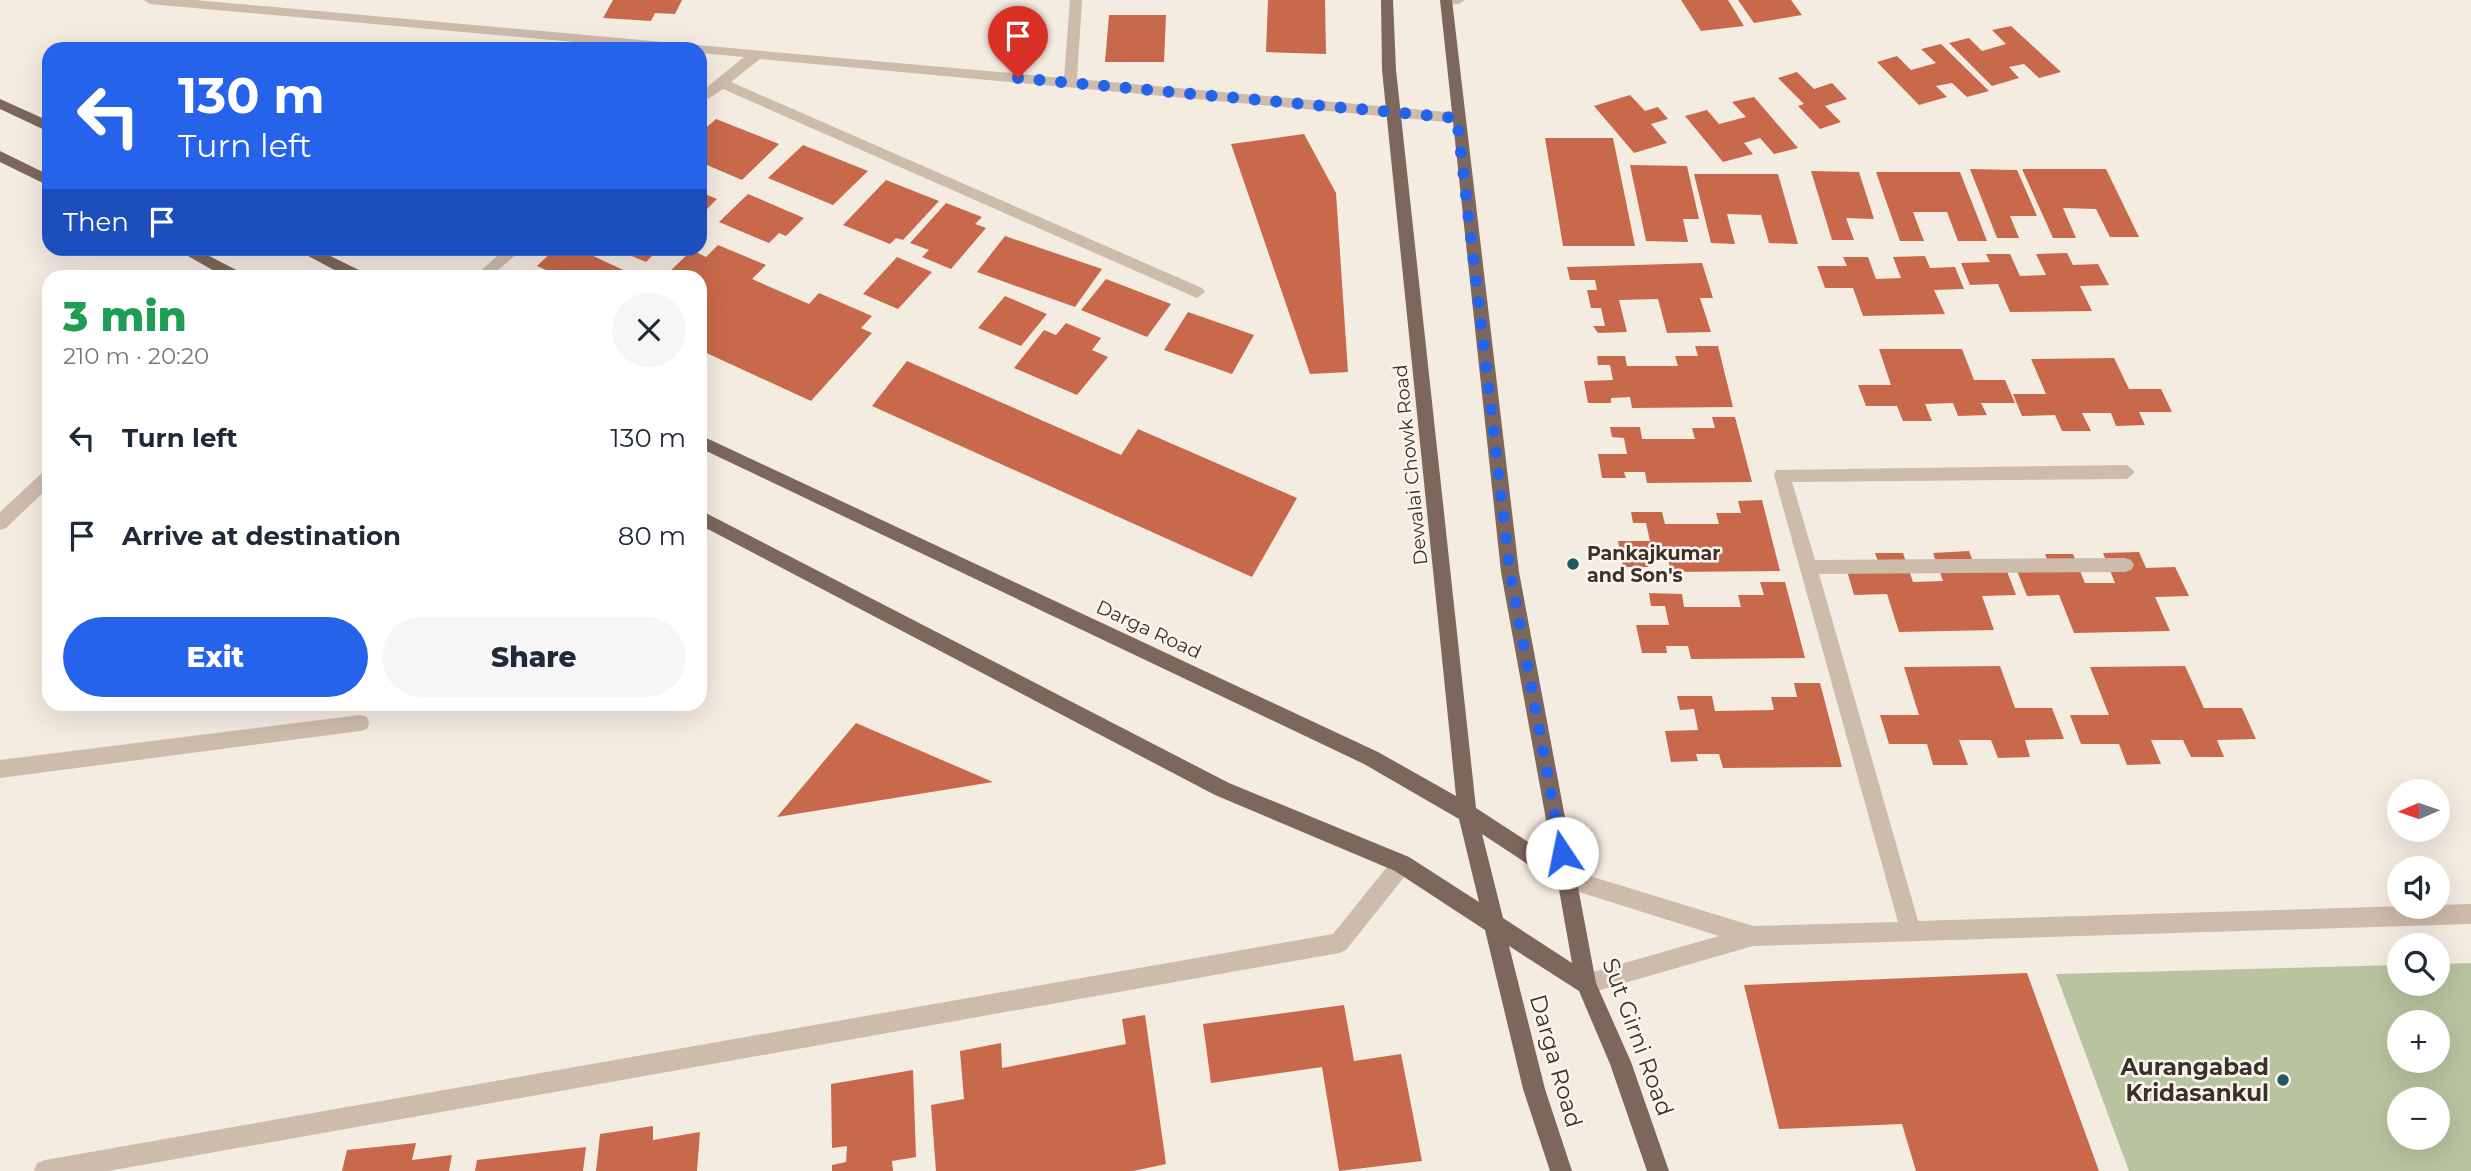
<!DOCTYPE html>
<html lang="en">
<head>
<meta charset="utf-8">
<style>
  body { margin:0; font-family:Montserrat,sans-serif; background:#f6f6f7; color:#1f2937; height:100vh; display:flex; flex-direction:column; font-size:26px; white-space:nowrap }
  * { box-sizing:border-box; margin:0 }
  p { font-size:23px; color:#747a83 }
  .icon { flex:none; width:38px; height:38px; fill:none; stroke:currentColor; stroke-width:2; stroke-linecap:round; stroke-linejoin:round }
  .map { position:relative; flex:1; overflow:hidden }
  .sheet { position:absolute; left:42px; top:270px; width:665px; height:441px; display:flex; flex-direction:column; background:#fff; border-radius:21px; box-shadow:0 7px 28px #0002 }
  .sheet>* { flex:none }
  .top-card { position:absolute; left:42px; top:42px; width:665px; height:214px; border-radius:21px; box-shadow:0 7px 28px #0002; background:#2563eb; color:#fff; overflow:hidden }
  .needle { width:46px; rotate:268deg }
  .fabs { position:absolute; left:2387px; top:779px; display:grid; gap:14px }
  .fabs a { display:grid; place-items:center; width:63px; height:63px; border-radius:50%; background:#fff; box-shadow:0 7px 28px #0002; font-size:35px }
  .pin { position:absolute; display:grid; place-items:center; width:60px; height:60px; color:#fff; margin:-72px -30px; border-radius:50% 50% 50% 0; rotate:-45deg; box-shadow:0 0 7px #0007 }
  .pin .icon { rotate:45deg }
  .me { position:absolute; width:77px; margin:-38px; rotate:349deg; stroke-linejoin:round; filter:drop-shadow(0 0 5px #0008) }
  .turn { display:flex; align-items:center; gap:24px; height:147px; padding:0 21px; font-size:32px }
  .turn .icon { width:91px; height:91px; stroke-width:2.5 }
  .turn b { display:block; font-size:49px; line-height:60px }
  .then { display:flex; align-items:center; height:66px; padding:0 21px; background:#0003; gap:14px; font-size:26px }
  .round { display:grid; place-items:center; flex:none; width:74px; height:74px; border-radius:37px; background:#f6f6f7 }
  .summary { display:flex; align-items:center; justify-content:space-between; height:119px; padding:0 21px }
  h1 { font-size:42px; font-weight:800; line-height:52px; color:#1e9e55 }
  .button { display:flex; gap:14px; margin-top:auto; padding:14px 21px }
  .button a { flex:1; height:80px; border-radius:42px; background:#2563eb; color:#fff; font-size:28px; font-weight:800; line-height:80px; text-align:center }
  .button a+a { background:#f6f6f7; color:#1f2937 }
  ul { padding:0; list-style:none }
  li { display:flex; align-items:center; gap:21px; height:98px; padding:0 21px }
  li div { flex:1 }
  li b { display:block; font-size:26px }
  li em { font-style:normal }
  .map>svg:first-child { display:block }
</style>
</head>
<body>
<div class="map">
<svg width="2471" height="1171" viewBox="0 0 2471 1171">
  <rect width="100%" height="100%" fill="#f4ebe1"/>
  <path fill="#b8c4a0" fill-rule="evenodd" d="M2471,963V1171H2129L2056,974L2399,965V984H2438V964ZM2399,1022H2438V1060H2399ZM2399,1099H2438V1138H2399Z"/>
  <path fill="#c8694b" d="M613,0H682L675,14L655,13L651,21L603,18Z
    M1268,0H1325L1326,54L1266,52Z
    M1681,0H1728L1744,26L1701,31Z
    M1738,0H1791L1802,15L1754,23Z
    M1109,15H1166L1164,62H1105Z
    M2011,26L2061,72L2039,78L2024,64L2009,67L2019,78L1992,86L1949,43L1969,38L1982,51L2006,44L1992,30Z
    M1941,44L1989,91L1967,97L1952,83L1936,86L1947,97L1919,105L1877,62L1897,56L1911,70L1936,63L1921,49Z
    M1797,72L1814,89L1832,83L1847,99L1825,106L1841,122L1820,129L1798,106L1804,104L1778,78Z
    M1630,95L1645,111L1658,107L1668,119L1651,124L1667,143L1634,153L1594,106Z
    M1754,97L1798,148L1774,154L1760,138L1744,143L1753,154L1723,162L1685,116L1707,110L1719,124L1746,117L1732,102Z
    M716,119L779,144L742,180L700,162V133Z
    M1304,134L1336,193L1348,372L1310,374L1231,144Z
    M1545,138H1613L1635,246H1563Z
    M803,145L868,171L833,205L768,178Z
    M1630,165L1687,166L1699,219H1683L1688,242L1646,241Z
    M1970,169L2017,170L2037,216H2010L2019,238H1997Z
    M2022,169H2106L2139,237H2110L2096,209L2063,208L2076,238H2053Z
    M1811,171L1859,172L1874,219L1846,218L1854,240H1832Z
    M1876,172H1960L1987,241H1958L1947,212H1913L1924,241H1900Z
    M1694,174H1778L1798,244L1769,243L1761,215L1727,214L1735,244L1711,243Z
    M886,180L939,201L903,240L896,238L890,244L843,225Z
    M700,192L717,199L700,216Z
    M748,194L804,218L786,236L779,233L769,243L719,222Z
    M946,203L982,217L975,224L986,228L951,269L922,257L929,250L910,243Z
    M1005,236L1102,269L1075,307L977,272Z
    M718,245L766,265L752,279L809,304L819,293L872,316L861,328L872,333L811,401L700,350V276H665L692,250L706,257Z
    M556,248H576L632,274L630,276H560L537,266Z
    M626,248H660L646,262L622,252Z
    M2067,253L2073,265L2098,264L2109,285L2080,286L2092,311L2010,312L1998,284L1970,285L1961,263L1990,262L1986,254H2010L2020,276L2046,275L2036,254Z
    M1925,256L1930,268L1955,267L1964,289L1934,290L1945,314L1863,316L1853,288H1825L1817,266H1847L1843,257H1868L1876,279L1901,278L1893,257Z
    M897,257L932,272L898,309L863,294Z
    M1702,263L1713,298H1700L1711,332L1667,333L1658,299L1619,300L1627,332L1598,333L1593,326H1605L1601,308H1591L1587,290H1597L1595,280H1570L1567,267Z
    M1106,279L1171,304L1147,337L1081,310Z
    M1005,296L1047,314L1021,346L978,328Z
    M1188,312L1254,335L1232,374L1164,350Z
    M1066,323L1101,338L1092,350L1108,357L1077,395L1014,368L1044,330L1056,335Z
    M1695,346H1718L1733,407L1632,408L1630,397L1611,398V403H1588L1584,381L1613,380L1610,365H1598L1597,356H1625L1627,366H1678L1675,356H1698Z
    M1879,349H1962L1974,380H2005L2015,403H1981L1987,415L1958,416L1953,403L1925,404L1932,421H1903L1897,406H1866L1858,385H1891Z
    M2114,358L2129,389H2161L2172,412H2139L2145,425L2116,426L2111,413H2082L2091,431H2062L2055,415L2022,416L2013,394H2046L2031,359Z
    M907,361L1121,455L1138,429L1297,498L1252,577L872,406Z
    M1712,417H1735L1752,482L1647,483L1645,472H1624L1626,478H1602L1598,454H1627L1624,438L1612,437L1610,427H1640L1642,439H1695L1692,428H1715Z
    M1762,500L1780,571L1671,572L1668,560H1647L1648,567H1623L1618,541H1650L1646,523H1633L1631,512H1662L1665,524H1719L1716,513H1741L1738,501Z
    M1969,551L1975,567L2005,566L2016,595L1982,596L1994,630L1899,632L1887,594L1854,595L1845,564H1879L1875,553H1903L1913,582L1943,581L1933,553Z
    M2139,552L2146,568L2175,567L2189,596L2155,597L2170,631L2074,633L2059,595L2027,596L2015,566L2049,565L2045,554H2073L2085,583H2115L2103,553Z
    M1760,582H1785L1805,658L1691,659L1688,646H1666L1667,653H1642L1636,625H1669L1665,606H1651L1649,593L1682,594L1684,607H1741L1738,595H1764Z
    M2000,666L2015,708H2052L2064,739L2025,740L2030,757L1998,758L1991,740H1959L1968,765H1933L1927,744H1889L1880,715H1919L1904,667Z
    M2185,666L2204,708H2242L2256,739L2217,740L2224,757H2191L2183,740H2151L2161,764L2127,765L2119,744H2081L2070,715H2109L2090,667Z
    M1794,683H1820L1842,767L1723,768L1719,754H1696L1698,761L1671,762L1665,731L1698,730L1694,709L1680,710L1677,696H1712L1715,711L1774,710L1771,697H1797Z
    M856,723L993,782L777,817Z
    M2027,973L2099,1171H1916L1902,1124L1779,1129L1744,985Z
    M1344,1005L1354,1061L1401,1054L1422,1161L1339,1171L1322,1067L1211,1083L1203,1024Z
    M1145,1015L1166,1164L1133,1171H936L931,1105L964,1099L960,1051L1001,1043L1002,1068L1126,1044L1122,1019Z
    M913,1070L916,1157L892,1161L893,1171H832V1165L846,1162L847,1146L832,1148L831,1084Z
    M653,1126V1140L700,1132L697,1171H596L600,1134Z
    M416,1143L412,1160L452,1155L449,1171H342L347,1150Z
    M586,1147L583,1171H475L477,1160Z"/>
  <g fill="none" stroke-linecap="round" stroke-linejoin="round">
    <path fill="#cdbbac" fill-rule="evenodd" d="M144,0H195L1064,78L1070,0H1082L1077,79L1457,113L1464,118L1457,123L760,59L731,82L1202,288L1205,292L1197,298L723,89L700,104V93L744,57L700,53V49H652L150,4Z
      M1441,0H1465L1459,4L1441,5Z
      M506,248H524L491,276H475Z
      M2127,465L2135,472L2127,479L1792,482L1815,560L2125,558L2131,560L2134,565L2131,570L2125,572L1819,574L1918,921L2471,904V924L1753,946L1586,994L1579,991L1576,984L1579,977L1586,974L1719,936L1560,886L1557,879L1560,872L1567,869L1753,926L1898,922L1774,475L1776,470Z
      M49,470V487L6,528L0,530V512L43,472Z
      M360,715L367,717L369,723L367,729L360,731L0,778V760Z
      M1402,855L1409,857L1412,864L1409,871L1346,950L1339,953L108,1171H34L37,1163L45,1160L1333,934L1395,857Z"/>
    <path fill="#7d675c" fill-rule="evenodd" d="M1381,0H1393L1396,70L1476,808L1553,858L1501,572L1440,0H1452L1519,572L1596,983L1631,1062L1669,1171H1647L1610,1064L1579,991L1509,946L1545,1089L1572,1171H1550L1523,1089L1485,930L1395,871L1215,795L700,525V510L1229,783L1409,857L1479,902L1459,819L1364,764L700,448V435L1378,752L1456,796L1382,70ZM1482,834L1558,884L1572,963L1503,918Z
      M0,99L49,121V132L0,109Z
      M0,151L49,175V186L0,162Z
      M174,248H194L240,272L243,276H223Z
      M293,248H314L363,272L366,276H346Z"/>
  </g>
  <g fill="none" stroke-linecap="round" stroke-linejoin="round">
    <path stroke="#2563eb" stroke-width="12" stroke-dasharray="0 21.6" d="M1018,78L1457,118L1510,572L1562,853"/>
  </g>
  <g fill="#1f5a5e" stroke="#fbf5ee" stroke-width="2.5">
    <circle cx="1573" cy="564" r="7"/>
    <circle cx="2283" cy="1080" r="7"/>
  </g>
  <g text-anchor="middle" stroke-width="5" stroke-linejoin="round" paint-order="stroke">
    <g font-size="19" fill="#3b302b" stroke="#fbf5ee">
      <text transform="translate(1410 465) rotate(-96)" y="7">Dewalai Chowk Road</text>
      <text transform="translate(1149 629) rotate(25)" y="7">Darga Road</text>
    </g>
    <g font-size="19" font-weight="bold" fill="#3b302b" stroke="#fbf5ee" text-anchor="start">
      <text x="1587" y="560">Pankajkumar<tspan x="1587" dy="22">and Son's</tspan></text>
    </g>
    <g font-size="23" fill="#3b302b" stroke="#fbf5ee">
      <text transform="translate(1638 1037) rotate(70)" y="8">Sut Girni Road</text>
      <text transform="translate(1556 1061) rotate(74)" y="8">Darga Road</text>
    </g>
    <g font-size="23" font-weight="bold" fill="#3b302b" stroke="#fbf5ee" text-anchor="end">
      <text x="2269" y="1075">Aurangabad<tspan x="2269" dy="26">Kridasankul</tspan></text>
    </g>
  </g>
</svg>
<div class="fabs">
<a><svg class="needle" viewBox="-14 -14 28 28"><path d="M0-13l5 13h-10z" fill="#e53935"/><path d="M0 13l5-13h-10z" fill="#747a83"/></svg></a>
<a><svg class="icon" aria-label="sound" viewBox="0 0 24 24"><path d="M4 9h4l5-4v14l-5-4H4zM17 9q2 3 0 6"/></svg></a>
<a><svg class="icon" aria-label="search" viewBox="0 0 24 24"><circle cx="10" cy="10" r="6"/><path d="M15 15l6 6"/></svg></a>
<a>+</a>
<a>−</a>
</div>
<div class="pin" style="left:1018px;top:78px;background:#d93025"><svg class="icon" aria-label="arrive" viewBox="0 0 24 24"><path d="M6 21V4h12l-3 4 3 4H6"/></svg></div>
<svg class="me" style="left:1562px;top:853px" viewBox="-20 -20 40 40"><circle r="19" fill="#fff"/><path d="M0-13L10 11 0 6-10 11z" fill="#2563eb"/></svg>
<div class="top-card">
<div class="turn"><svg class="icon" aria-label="left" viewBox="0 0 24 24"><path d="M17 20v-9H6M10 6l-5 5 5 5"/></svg><div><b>130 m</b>Turn left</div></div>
<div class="then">Then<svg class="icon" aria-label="arrive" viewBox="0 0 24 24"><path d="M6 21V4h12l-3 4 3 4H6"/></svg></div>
</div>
<section class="sheet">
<div class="summary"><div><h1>3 min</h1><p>210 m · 20:20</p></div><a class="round"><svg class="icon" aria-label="close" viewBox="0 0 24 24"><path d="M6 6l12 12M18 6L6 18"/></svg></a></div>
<ul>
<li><svg class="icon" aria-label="left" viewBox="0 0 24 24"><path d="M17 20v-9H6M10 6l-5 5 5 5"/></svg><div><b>Turn left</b></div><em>130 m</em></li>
<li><svg class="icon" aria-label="arrive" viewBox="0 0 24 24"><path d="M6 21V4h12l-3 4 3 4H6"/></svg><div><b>Arrive at destination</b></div><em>80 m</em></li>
</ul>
<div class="button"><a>Exit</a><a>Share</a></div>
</section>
</div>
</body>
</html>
